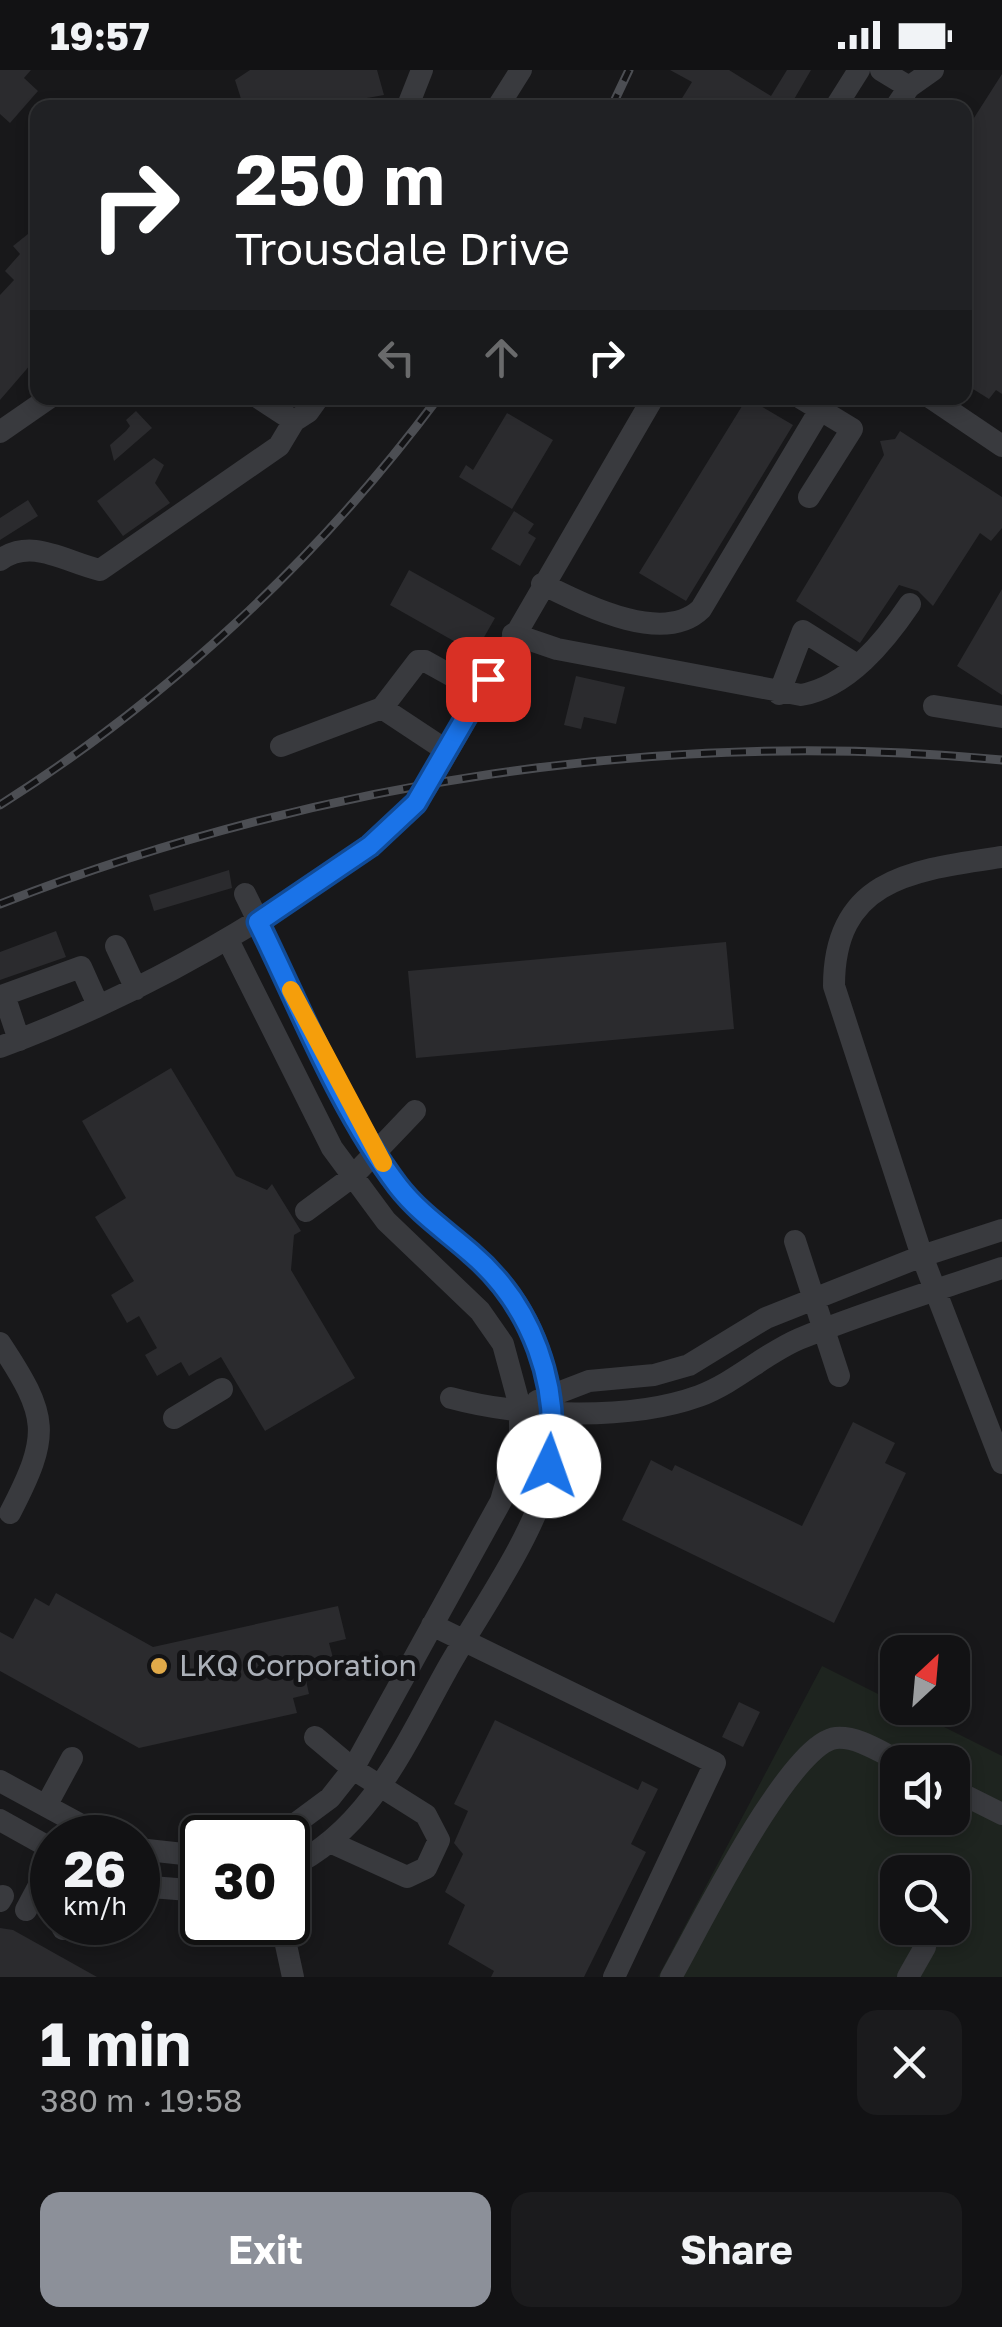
<!DOCTYPE html>
<html lang="en">
<head>
<meta charset="utf-8">
<style>
  body { margin:0; font-family:"Golos Text",sans-serif; background:#1b1b1d; color:#f1f3f6; height:100vh; display:flex; flex-direction:column; font-size:38px; white-space:nowrap }
  * { box-sizing:border-box; margin:0 }
  p { font-size:32px; color:#9c9ea0 }
  .icon { flex:none; width:55px; height:55px; fill:none; stroke:currentColor; stroke-width:2; stroke-linecap:round; stroke-linejoin:round }
  .map { position:relative; height:1907px; overflow:hidden }
  .panel { display:flex; flex-direction:column; background:#121214; flex:1 }
  .panel>* { flex:none }
  .banner { position:absolute; left:30px; top:30px; width:942px; height:305px; border-radius:20px; box-shadow:0 5px 15px #0003,0 0 0 2px #313234; background:#202124; color:#fff; overflow:hidden }
  .needle { width:65px; rotate:26deg }
  .buttons { position:absolute; left:880px; top:1565px; display:grid; gap:20px }
  .buttons a { display:grid; place-items:center; width:90px; height:90px; border-radius:20px; background:#121214; box-shadow:0 5px 15px #0003,0 0 0 2px #313234; font-size:50px }
  .speed { position:absolute; left:30px; top:1745px; display:flex; gap:20px; font-size:50px; font-weight:700; text-align:center }
  .speed>* { display:grid; place-content:center; width:130px; height:130px; border-radius:50%; background:#121214; box-shadow:0 5px 15px #0003,0 0 0 2px #313234; line-height:1 }
  .speed small { font-size:25px; font-weight:400 }
  .speed .limit { border:5px solid #111; border-radius:15px; background:#fff; color:#111 }
  .pin { position:absolute; display:grid; place-items:center; width:85px; height:85px; color:#fff; margin:-42px; border-radius:20px; box-shadow:0 5px 15px #0006 }
  .me { position:absolute; width:110px; margin:-55px; rotate:3deg; stroke-linejoin:round; filter:drop-shadow(0 0 8px #0008) }
  .turn { display:flex; align-items:center; gap:35px; height:210px; padding:0 40px; font-size:45px }
  .turn .icon { width:130px; height:130px; stroke-width:2.5 }
  .turn b { display:block; font-size:70px; line-height:85px }
  .lanes { display:flex; align-items:center; height:95px; padding:0 40px; background:#0003; justify-content:center; gap:50px; direction:ltr }
  .lanes .off { opacity:.35 }
  .round { display:grid; place-items:center; flex:none; width:105px; height:105px; border-radius:20px; background:#1b1b1d }
  .headline { display:flex; align-items:center; justify-content:space-between; height:170px; padding:0 40px }
  h1 { font-size:60px; font-weight:700; line-height:75px }
  .primary-button { display:flex; gap:20px; margin-top:auto; padding:20px 40px }
  .primary-button a { flex:1; height:115px; border-radius:20px; background:#8c9099; color:#fff; font-size:40px; font-weight:700; line-height:115px; text-align:center }
  .primary-button a+a { background:#1b1b1d; color:#f1f3f6 }
  .status { display:flex; justify-content:space-between; align-items:center; height:70px; padding:0 50px; background:#121214; direction:ltr }
  .status svg { height:28px; fill:currentColor }
  .map>svg:first-child { display:block }
</style>
</head>
<body>
<div class="status"><b>19:57</b><svg viewBox="0 0 49 12"><path d="M0 12V9h3v3zM5 12V6h3v6zM10 12V3h3v9zM15 12V0h3v12zM26 1h20v11H26zM47 4h2v5h-2z"/></svg></div>
<div class="map">
<svg width="1002" height="1907" viewBox="0 0 1002 1907">
  <rect width="100%" height="100%" fill="#18181a"/>
  <path fill="#1e241f" fill-rule="evenodd" d="M822,1596L1002,1686V1907H658ZM898,1692H952V1748H898ZM898,1802H952V1858H898Z"/>
  <path fill="#2b2b2e" d="M0,0H31L24,8L38,21L10,53L0,44Z
    M250,0H377L384,25L344,32V38H244L235,10Z
    M670,0H729L771,26L787,0H811L789,38H676L692,12Z
    M1002,4V324L996,320L989,329L965,314V62Z
    M38,156V286L0,330V225L14,210L5,201L20,184L13,176Z
    M747,328L793,355L686,531L639,503Z
    M136,341L152,358L114,391L110,375L126,361L130,356L126,350Z
    M507,343L553,370L512,439L459,407L466,395L473,400Z
    M900,361L1002,427V458L991,471L980,463L933,536L918,521L899,515L860,573L796,531L884,385L880,371L895,369Z
    M154,388L164,395L155,413L170,433L123,466L97,431Z
    M28,430L38,446L0,470V448Z
    M514,441L534,454L528,463L536,468L520,496L491,479Z
    M409,500L495,548L475,583L390,535Z
    M1002,519V625L957,596Z
    M576,606L625,617L616,654L584,647L581,659L564,655Z
    M229,800L232,818L154,841L149,825Z
    M56,861L66,887L0,910V882Z
    M726,872L734,959L416,988L408,901Z
    M171,998L236,1106L267,1120L272,1114L301,1161L294,1165L291,1200L355,1308L265,1361L221,1287L189,1306L181,1292L157,1306L145,1285L157,1278L139,1246L127,1253L111,1225L134,1211L95,1147L126,1128L82,1051Z
    M853,1352L895,1373L885,1393L906,1403L834,1553L622,1450L651,1390L672,1401L675,1395L802,1456Z
    M56,1523L153,1577L338,1536L346,1569L329,1573L333,1588L316,1592L320,1607L306,1610L309,1624L293,1628L297,1643L139,1678L0,1601V1562L13,1569L35,1528L49,1536Z
    M739,1632L760,1642L743,1677L722,1667Z
    M495,1650L638,1720L642,1711L658,1719L631,1774L646,1782L584,1907H491L494,1901L448,1874L465,1835L445,1822L463,1784L454,1773L468,1741L454,1734Z
    M0,1858L13,1860L97,1907H0Z"/>
  <g fill="none" stroke-linecap="round" stroke-linejoin="round">
    <path stroke="#393a3e" stroke-width="22" d="M881,0L909,17L895,38
      M909,17L933,0
      M407,38L422,0
      M497,38L521,0
      M835,38L859,0
      M259,328L294,351L308,342L318,328
      M801,328L852,359L809,427
      M931,328L1002,376
      M0,362L49,328
      M0,490C32,467 65,492 100,500L279,376L294,351
      M542,514C583,534 663,576 701,539L820,340
      M513,564L557,579L801,625C848,617 885,571 910,534
      M779,624L803,561L857,595
      M934,636L1002,647
      M382,638L447,681
      M281,676L382,638L418,591H425L481,622
      M1002,787C915,800 834,807 834,916L922,1186L1002,1393
      M245,824C290,913 338,1043 400,1118C432,1157 478,1181 509,1222C549,1277 565,1358 543,1424C525,1478 478,1545 449,1596C406,1672 371,1759 288,1798
      M228,870L332,1078L386,1151L480,1241L503,1274L520,1337V1364L501,1431L353,1699L330,1728L276,1768
      M116,876L136,919
      M19,970L4,925L81,897L98,935
      M0,977C113,935 219,879 318,811C358,784 399,758 427,717L653,328
      M306,1141L352,1107L415,1041
      M795,1171L839,1306
      M0,1273C49,1347 51,1364 10,1443
      M451,1328C521,1347 630,1351 699,1326C736,1312 764,1284 799,1269C865,1242 934,1221 1002,1198
      M537,1331L589,1311L654,1305L689,1295L766,1248L922,1186L1002,1160
      M174,1348L222,1319
      M432,1555L715,1693L614,1907
      M315,1667L353,1699L426,1745L439,1770L426,1798L407,1807L330,1772
      M0,1711L105,1768
      M952,1719L1002,1744
      M46,1736L72,1688
      M0,1750L52,1779
      M138,1779L202,1786
      M138,1816L202,1821
      M0,1831L3,1826
      M26,1840L52,1791
      M281,1852L293,1907
      M63,1859L66,1852
      M671,1907C697,1862 789,1673 836,1668C858,1666 882,1683 901,1692
      M908,1907L925,1877"/>
    <g stroke="#4c4e53" stroke-width="9">
      <path id="rail" d="M611,38L629,0
        M0,735C169,628 319,488 438,328
        M0,834C315,711 665,658 1002,690"/>
    </g>
    <use href="#rail" stroke="#131315" stroke-width="5" stroke-dasharray="15" stroke-linecap="butt"/>
  </g>
  <g fill="none" stroke-linecap="round" stroke-linejoin="round">
    <g stroke="#114b97" stroke-width="25">
      <path id="route" d="M488,609L416,733L370,776L258,852C301,939 339,1038 398,1116C419,1143 446,1161 471,1183C532,1235 562,1316 549,1396"/>
    </g>
    <use href="#route" stroke="#1a73e8" stroke-width="18"/>
    <path stroke="#f59e0b" stroke-width="18" d="M291,920L383,1093"/>
  </g>
  <circle fill="#e1aa49" stroke="#131315" stroke-width="4" cx="159" cy="1596" r="10"/>
  <g text-anchor="middle" stroke-width="10" stroke-linejoin="round" paint-order="stroke">
    <g font-size="30" fill="#abb0b8" stroke="#131315" text-anchor="start">
      <text x="179" y="1606">LKQ Corporation</text>
    </g>
  </g>
</svg>
<div class="buttons">
<a><svg class="needle" viewBox="-14 -14 28 28"><path d="M0-13l5 13h-10z" fill="#e53935"/><path d="M0 13l5-13h-10z" fill="#9c9ea0"/></svg></a>
<a><svg class="icon" aria-label="sound" viewBox="0 0 24 24"><path d="M4 9h4l5-4v14l-5-4H4zM17 9q2 3 0 6"/></svg></a>
<a><svg class="icon" aria-label="search" viewBox="0 0 24 24"><circle cx="10" cy="10" r="6"/><path d="M15 15l6 6"/></svg></a>
</div>
<div class="speed"><div>26<small>km/h</small></div><div class="limit">30</div></div>
<div class="pin" style="left:488px;top:609px;background:#d93025"><svg class="icon" aria-label="arrive" viewBox="0 0 24 24"><path d="M6 21V4h12l-3 4 3 4H6"/></svg></div>
<svg class="me" style="left:549px;top:1396px" viewBox="-20 -20 40 40"><circle r="19" fill="#fff"/><path d="M0-13L10 11 0 6-10 11z" fill="#1a73e8"/></svg>
<div class="banner">
<div class="turn"><svg class="icon" aria-label="right" viewBox="0 0 24 24"><path d="M7 20v-9h11M14 6l5 5-5 5"/></svg><div><b>250 m</b>Trousdale Drive</div></div>
<div class="lanes"><svg class="icon off" aria-label="left" viewBox="0 0 24 24"><path d="M17 20v-9H6M10 6l-5 5 5 5"/></svg><svg class="icon off" aria-label="ahead" viewBox="0 0 24 24"><path d="M12 20V5M6 11l6-6 6 6"/></svg><svg class="icon" aria-label="right" viewBox="0 0 24 24"><path d="M7 20v-9h11M14 6l5 5-5 5"/></svg></div>
</div>
</div>
<section class="panel">
<div class="headline"><div><h1>1 min</h1><p>380 m · 19:58</p></div><a class="round"><svg class="icon" aria-label="close" viewBox="0 0 24 24"><path d="M6 6l12 12M18 6L6 18"/></svg></a></div>
<div class="primary-button"><a>Exit</a><a>Share</a></div>
</section>
</body>
</html>
